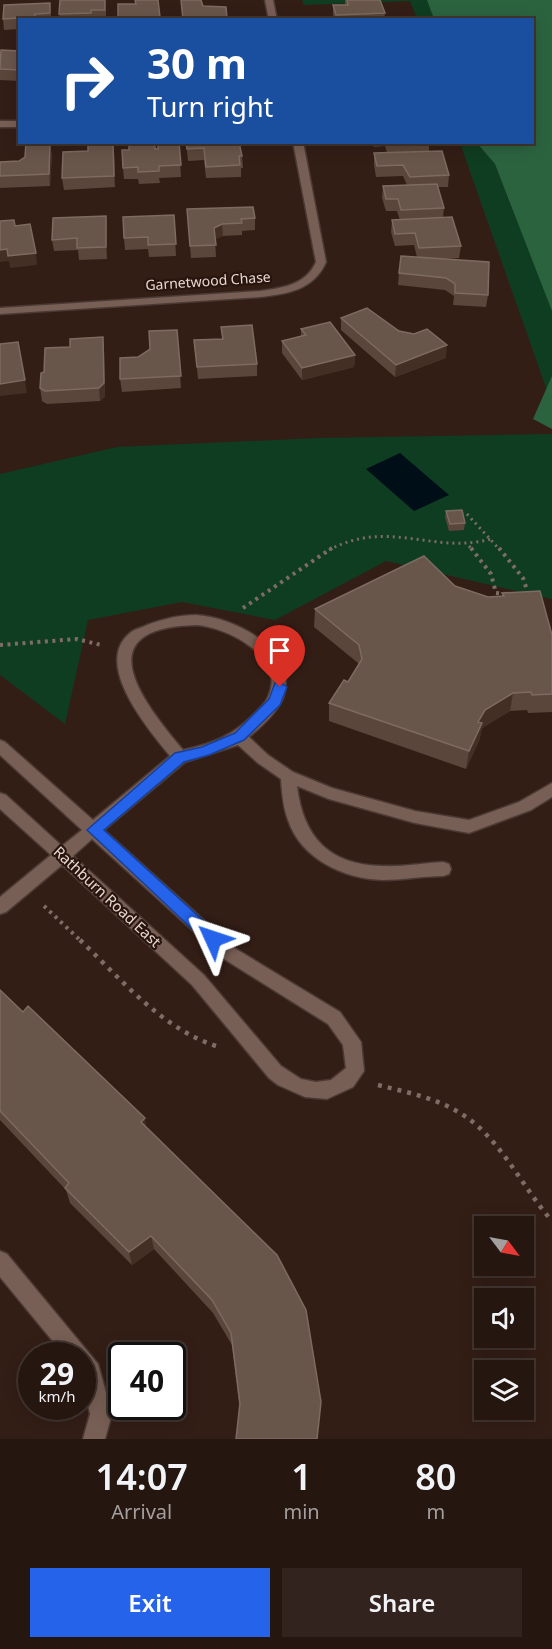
<!DOCTYPE html>
<html lang="en">
<head>
<meta charset="utf-8">
<style>
  body { margin:0; font-family:"Noto Sans",sans-serif; background:#32231e; color:#f1f3f6; height:100vh; display:flex; flex-direction:column; font-size:22px; white-space:nowrap }
  * { box-sizing:border-box; margin:0 }
  p { font-size:20px; color:#a49f9f }
  .icon { flex:none; width:33px; height:33px; fill:none; stroke:currentColor; stroke-width:2; stroke-linecap:round; stroke-linejoin:round }
  .map { position:relative; height:1439px; overflow:hidden }
  .sheet { display:flex; flex-direction:column; background:#261610; flex:1 }
  .sheet>* { flex:none }
  .banner { position:absolute; left:18px; top:18px; width:516px; height:126px; border-radius:0px; box-shadow:0 3px 15px #0003,0 0 0 2px #423530; background:#1a4fa0; color:#fff; overflow:hidden }
  .needle { width:39px; rotate:122deg }
  .controls { position:absolute; left:474px; top:1216px; display:grid; gap:12px }
  .controls a { display:grid; place-items:center; width:60px; height:60px; border-radius:0px; background:#261610; box-shadow:0 3px 15px #0003,0 0 0 2px #423530; font-size:30px }
  .speed { position:absolute; left:18px; top:1342px; display:flex; gap:12px; font-size:30px; font-weight:700; text-align:center }
  .speed>* { display:grid; place-content:center; width:78px; height:78px; border-radius:50%; background:#261610; box-shadow:0 3px 15px #0003,0 0 0 2px #423530; line-height:1 }
  .speed small { font-size:15px; font-weight:400 }
  .speed .limit { border:3px solid #111; border-radius:9px; background:#fff; color:#111 }
  .pin { position:absolute; display:grid; place-items:center; width:51px; height:51px; color:#fff; margin:-62px -26px; border-radius:50% 50% 50% 0; rotate:-45deg; box-shadow:0 0 6px #0007 }
  .pin .icon { rotate:45deg }
  .me { position:absolute; width:66px; margin:-33px; rotate:312deg; stroke-linejoin:round; filter:drop-shadow(0 0 4px #0008) }
  .turn { display:flex; align-items:center; gap:21px; height:126px; padding:0 30px; font-size:27px }
  .turn .icon { width:78px; height:78px; stroke-width:2.5 }
  .turn b { display:block; font-size:42px; line-height:51px }
  .eta { display:flex; justify-content:space-evenly; align-items:center; height:102px; text-align:center }
  .eta b { font-size:36px; font-weight:600; line-height:42px }
  .action { display:flex; gap:12px; margin-top:auto; padding:12px 30px }
  .action a { flex:1; height:69px; border-radius:0px; background:#2563eb; color:#fff; font-size:24px; font-weight:600; line-height:69px; text-align:center }
  .action a+a { background:#32231e; color:#f1f3f6 }
  .map>svg:first-child { display:block }
</style>
</head>
<body>
<div class="map">
<svg width="552" height="1439" viewBox="0 0 552 1439">
  <rect width="100%" height="100%" fill="#331e16"/>
  <path fill="#0f3d21" d="M302,0H552V405L460,143L532,142V20L417,19L410,1L304,5Z
    M552,434V599L386,561L275,620L182,602L88,620L65,724L0,675V474L117,447L320,438Z"/>
  <path fill="#2c633f" d="M427,0H552V311L495,164L477,143L532,142V20L434,19Z
    M552,376V429L533,419Z"/>
  <path fill="#000e18" d="M400,453L449,495L414,511L366,469Z"/>
  <g fill="none" stroke-linecap="round" stroke-linejoin="round">
    <g stroke="#4b3a34" stroke-width="3">
      <path id="minor" d="M265,0H273L277,20H269Z
        M0,121H20V127H0Z
        M293,142H303L326,262C314,290 287,294 260,297L0,314V308L260,291C282,288 306,285 316,262Z
        M196,615C234,617 300,650 283,698C277,713 261,727 249,737L268,755L293,772L332,788L415,811L469,820L519,802L552,783V797L531,810L469,833L415,823L329,799L297,786C303,837 329,865 382,866C403,867 423,863 443,862L449,864L451,869L449,874L443,876C423,876 403,880 383,880C344,879 301,859 288,820C283,807 282,793 281,779L258,763L238,745L185,762L104,830L236,949L340,1012L361,1042L364,1071L353,1087L327,1099L305,1097L278,1085L269,1078L192,985L62,865L6,912L0,914V897L51,855L0,809V793L6,795L62,846L82,830L0,755V740L5,742L93,820L170,756C149,730 92,664 130,633C134,629 142,628 147,625C163,619 179,615 196,615ZM196,625C227,627 287,657 268,697C265,704 258,710 253,715C232,736 212,744 183,750C142,701 85,628 196,625ZM92,839L224,959L328,1024L343,1045L346,1068L331,1080L316,1082L301,1079L281,1066L204,975L73,856Z
        M0,1251L7,1254L98,1364L112,1414L105,1439H83L90,1414L82,1380V1356H65L0,1277Z"/>
    </g>
    <path stroke="#7e6c65" stroke-width="3" stroke-dasharray="2 4" stroke-linecap="butt" d="M467,514L500,550
      M469,546L472,550
      M329,550C389,518 433,555 491,539"/>
    <path stroke="#7e6c65" stroke-width="4" stroke-dasharray="3 4.5" stroke-linecap="butt" d="M471,548L491,574L496,593L505,594
      M499,548L523,578L529,596
      M243,608L332,548
      M0,645L77,639L101,645
      M44,906L81,941"/>
    <path stroke="#7e6c65" stroke-width="4.5" stroke-dasharray="4 6" stroke-linecap="butt" d="M80,940C121,979 161,1028 216,1046
      M378,1085C406,1092 436,1098 460,1113C500,1137 522,1187 552,1221"/>
    <use href="#minor" fill="#785f55" fill-rule="evenodd"/>
  </g>
  <path fill="#5a463a" d="M60,0L106,10V20H59Z
    M158,0L160,20H118V4H136Z
    M345,0H380L385,13L384,20H334L333,16V5H345Z
    M4,5L51,14V20H20V29L4,30L3,19Z
    M20,51V81L0,80V69Z
    M179,142L181,177L159,178L160,183L139,184L138,179H124L123,168L155,149Z
    M186,142L242,156L243,168H241V177L206,178L204,160L188,161Z
    M373,142H429V151L449,175L448,187H438L444,208L443,218L461,246L459,258L439,259L488,295L486,307L453,305L454,296L445,290L398,285L399,273L417,257L414,245L395,246L391,232L392,220H400L397,211H386L382,198L383,186L407,185L403,176L376,177L374,165V153H387L385,146L374,147Z
    M88,151L114,153L115,187L64,190L62,178Z
    M52,153L50,186L0,188V162L19,161Z
    M187,209L255,218V230L242,231V235L223,236L215,239L216,257L191,258Z
    M174,215L176,256L149,257L148,249L125,250L124,238Z
    M106,216L107,228V259L79,260L78,250L54,251L52,240Z
    M341,318L399,331L446,358L395,377L341,330Z
    M221,327L257,364V376L198,379L194,340L222,339Z
    M301,329L355,355L354,367L302,380L282,353V341L301,336Z
    M177,330L181,388L122,392L120,379L138,357Z
    M103,337L104,349L105,396L100,401L47,404L42,401L40,388L44,372L70,347Z
    M446,511L465,523L464,530L449,531L445,517Z
    M455,586L488,597L502,596V593L552,635V712L528,713L527,710L510,711L482,728L479,741L466,769L329,721V703L348,682L358,665V663L314,627L315,609Z
    M0,990L146,1127L277,1255L239,1405L232,1345L213,1313L154,1249L132,1265L70,1203L66,1190L0,1120Z"/>
  <path fill="#442f25" d="M50,142L52,153L50,186L49,174Z
    M113,142L114,153L115,187L114,176Z
    M106,216L107,228V259L106,247Z
    M222,224L223,236L214,240V228Z
    M7,249L9,261L0,262V250Z
    M36,253L37,265L10,268L8,256Z
    M103,337L104,349L105,396L100,401L99,388Z
    M447,345L446,358L395,377L396,365Z
    M355,355L354,367L302,380V368Z
    M25,380L27,393L0,396V384Z
    M513,693L510,711L482,728L479,741L466,769L469,751L478,722L485,710Z
    M145,1118L147,1133L141,1122Z
    M151,1236L154,1249L132,1265L129,1252Z"/>
  <path fill="#69564b" stroke="#7d6a60" stroke-width="1.5" d="M60,0H105V10H91V13L59,14Z
    M135,0H158L160,17L118,19V4H136Z
    M181,0H201L203,6L226,7L227,18L183,20Z
    M347,0H380L385,13L336,15L333,5H348Z
    M50,3V13L35,14V17L3,19L4,5Z
    M365,17L366,20H342V18Z
    M1,50L20,51V70L0,69Z
    M26,142H50L49,174L0,176V162L19,161L25,157Z
    M113,142L114,176L62,178L63,152L88,151V143Z
    M158,142H179L181,165L159,166V171L138,172V167L123,168L122,150H129V145L155,144V149H158Z
    M186,142H239L242,156H239L240,165L206,167L204,148L187,149Z
    M388,142H429V144L389,145Z
    M442,151L449,175L410,177L403,165L377,166L374,153Z
    M437,184L444,208L401,210L398,199H386L383,186Z
    M253,207L255,218L241,219L242,223L222,224L214,228L216,245L190,246L187,209Z
    M174,215L176,244L148,245V237L124,238L123,217Z
    M106,216V247L77,248V238L52,240L53,218Z
    M452,217L461,246L419,248L415,233L395,234L392,220Z
    M14,220L15,226L30,224L36,253L8,256L7,249L0,250V221Z
    M401,256L489,262L488,295L455,293V284L446,278L399,273Z
    M367,308L399,331L414,334L427,329L447,345L396,365L341,318Z
    M330,322L355,355L302,368L282,341L306,335L301,329Z
    M252,325L257,364L197,367L194,340L223,339L221,327Z
    M177,330L181,376L120,379V358L138,357L150,349L149,331Z
    M103,337L104,383L99,388L45,391L40,388L41,373L44,372L45,348L70,347V339Z
    M18,342L25,380L0,384V344Z
    M462,510L465,523L450,524L446,511Z
    M424,556L455,586L488,597L504,596L502,593L540,591L552,635V694L532,695L531,692L513,693L485,710L478,722L482,723L469,751L329,703L344,680L348,682L362,659L359,645L315,609Z
    M0,990L23,1012L28,1006L145,1118L141,1122L277,1255L306,1310L321,1402L317,1439H236L240,1403L231,1333L212,1300L151,1236L129,1252L65,1188L69,1183L0,1111Z"/>
  <path fill="#2563eb" stroke="#184099" stroke-width="1.5" d="M280,682L287,687L280,705L244,740L209,755L184,762L104,830L218,934L220,939L218,943H207L87,830L175,753L202,747L235,733L269,699L275,683Z"/>
  <g text-anchor="middle" stroke-width="4.5" stroke-linejoin="round" paint-order="stroke">
    <g font-size="14" fill="#e5d7d1" stroke="#29150d">
      <text transform="translate(208 281) rotate(-4)" y="5">Garnetwood Chase</text>
    </g>
    <g font-size="15" fill="#e5d7d1" stroke="#29150d">
      <text transform="translate(107 897) rotate(43)" y="5">Rathburn Road East</text>
    </g>
  </g>
</svg>
<div class="controls">
<a><svg class="needle" viewBox="-14 -14 28 28"><path d="M0-13l5 13h-10z" fill="#e53935"/><path d="M0 13l5-13h-10z" fill="#a49f9f"/></svg></a>
<a><svg class="icon" aria-label="sound" viewBox="0 0 24 24"><path d="M4 9h4l5-4v14l-5-4H4zM17 9q2 3 0 6"/></svg></a>
<a><svg class="icon" aria-label="layers" viewBox="0 0 24 24"><path d="M12 4l9 5-9 5-9-5zM3 14l9 5 9-5"/></svg></a>
</div>
<div class="speed"><div>29<small>km/h</small></div><div class="limit">40</div></div>
<div class="pin" style="left:280px;top:687px;background:#d93025"><svg class="icon" aria-label="arrive" viewBox="0 0 24 24"><path d="M6 21V4h12l-3 4 3 4H6"/></svg></div>
<svg class="me" style="left:213px;top:939px" viewBox="-20 -20 40 40"><path d="M0-17L14 15 0 8-14 15z" fill="#2563eb" stroke="#fff" stroke-width="4"/></svg>
<div class="banner">
<div class="turn"><svg class="icon" aria-label="right" viewBox="0 0 24 24"><path d="M7 20v-9h11M14 6l5 5-5 5"/></svg><div><b>30 m</b>Turn right</div></div>
</div>
</div>
<section class="sheet">
<div class="eta">
<div><b>14:07</b><p>Arrival</p></div>
<div><b>1</b><p>min</p></div>
<div><b>80</b><p>m</p></div>
</div>
<div class="action"><a>Exit</a><a>Share</a></div>
</section>
</body>
</html>
